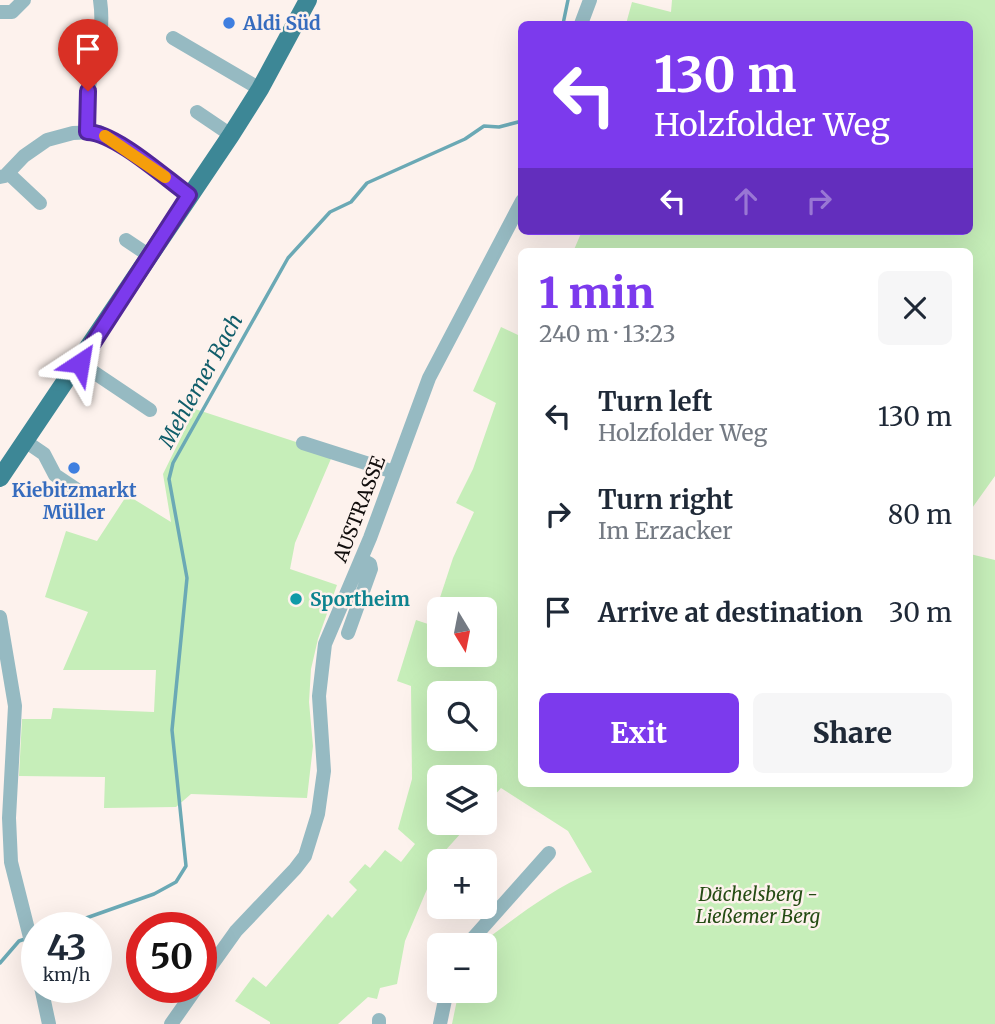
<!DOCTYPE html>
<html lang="en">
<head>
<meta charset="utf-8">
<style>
  body { margin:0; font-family:Merriweather,serif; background:#f6f6f7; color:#1f2937; height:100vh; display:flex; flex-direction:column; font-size:26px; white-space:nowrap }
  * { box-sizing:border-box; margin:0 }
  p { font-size:23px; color:#747a83 }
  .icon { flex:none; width:38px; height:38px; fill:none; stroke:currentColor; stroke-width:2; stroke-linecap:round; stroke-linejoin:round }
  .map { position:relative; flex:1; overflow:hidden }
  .drawer { position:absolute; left:518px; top:248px; width:455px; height:539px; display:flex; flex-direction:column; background:#fff; border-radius:10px; box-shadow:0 7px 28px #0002 }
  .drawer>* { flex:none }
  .hud { position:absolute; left:518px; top:21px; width:455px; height:214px; border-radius:10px; box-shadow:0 7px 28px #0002; background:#7c3aed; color:#fff; overflow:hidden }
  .needle { width:46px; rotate:170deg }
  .buttons { position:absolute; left:427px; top:597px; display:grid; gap:14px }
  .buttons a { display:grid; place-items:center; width:70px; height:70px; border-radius:10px; background:#fff; box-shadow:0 7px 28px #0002; font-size:35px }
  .speed { position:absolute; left:21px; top:912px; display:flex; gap:14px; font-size:35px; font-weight:700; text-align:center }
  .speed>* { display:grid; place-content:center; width:91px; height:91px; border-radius:50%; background:#fff; box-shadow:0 7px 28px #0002; line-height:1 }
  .speed small { font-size:18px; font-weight:400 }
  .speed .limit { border:10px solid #d22; background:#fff; color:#111 }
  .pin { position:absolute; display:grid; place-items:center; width:60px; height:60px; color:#fff; margin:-72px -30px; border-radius:50% 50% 50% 0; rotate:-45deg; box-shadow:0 0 7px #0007 }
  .pin .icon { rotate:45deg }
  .me { position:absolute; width:77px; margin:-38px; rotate:33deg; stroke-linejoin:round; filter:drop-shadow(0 0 5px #0008) }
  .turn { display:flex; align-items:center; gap:24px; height:147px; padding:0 21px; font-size:32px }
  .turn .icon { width:91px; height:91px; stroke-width:2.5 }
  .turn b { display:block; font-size:49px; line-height:60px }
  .lanes { display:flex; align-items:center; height:66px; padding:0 21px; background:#0003; justify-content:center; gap:35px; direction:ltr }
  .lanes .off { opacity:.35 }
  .round { display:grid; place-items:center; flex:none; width:74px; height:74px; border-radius:10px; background:#f6f6f7 }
  .summary { display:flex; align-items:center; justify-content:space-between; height:119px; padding:0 21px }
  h1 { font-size:42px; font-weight:800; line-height:52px; color:#7c3aed }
  .button { display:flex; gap:14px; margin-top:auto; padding:14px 21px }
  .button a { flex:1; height:80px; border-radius:10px; background:#7c3aed; color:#fff; font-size:28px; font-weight:800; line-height:80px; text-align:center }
  .button a+a { background:#f6f6f7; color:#1f2937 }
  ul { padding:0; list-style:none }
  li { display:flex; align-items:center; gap:21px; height:98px; padding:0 21px }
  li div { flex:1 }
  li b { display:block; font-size:26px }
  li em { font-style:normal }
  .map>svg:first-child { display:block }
</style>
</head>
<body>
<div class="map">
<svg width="995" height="1024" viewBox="0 0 995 1024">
  <rect width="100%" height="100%" fill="#fdf2ed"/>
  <path fill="#c6eeb9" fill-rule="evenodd" d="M672,0H995V476L970,511V252H573L582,231H970V24H626L632,2L671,12Z
    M501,327L518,335L522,328V784H970V554L995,560V1024H452L458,995L453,991L485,990V945H479C515,918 550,890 592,872L568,831L501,788L485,806V777H439V822L470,823L444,852L439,861L405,941L397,984L380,988L377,999L368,997L338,1024H270V1022L235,1001L253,977L266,987L328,914L332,918L357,890L349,882L365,864L370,868L385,850L401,862L415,844L398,829L412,779L411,686L397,681L416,620L431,625L453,558L474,512L456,503L473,469L496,403L473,391ZM439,609H485V654H439ZM439,693H485V738H439Z
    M195,409L333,454L295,543L290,569L337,585L318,639L311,669L309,702L313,746L307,798L191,794L176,807L104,808L105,777L19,776L22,719H51L53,708L154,712L156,670H63L88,612L45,597L66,531L97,541L127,495L171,522L163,474Z"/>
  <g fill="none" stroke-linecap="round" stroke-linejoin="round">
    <path stroke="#6ba9b5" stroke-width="3.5" d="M563,24L568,0
      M58,928L154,894L176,882L186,866L172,730L187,578L169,479L173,463L288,258L330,212L351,202L367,183L465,139L484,126L499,127L522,121
      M0,963L19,941L25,939"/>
    <path stroke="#96bac2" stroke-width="14" d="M0,12H12L24,0
      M581,24L590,0
      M173,38L260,89
      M197,112L231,135
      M87,132C88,117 87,101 89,87C95,55 105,34 100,0
      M8,173L40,203
      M0,177L5,176L24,156L47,140L73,133L99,132L119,143L189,195
      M126,240L150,256
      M80,363L150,410
      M25,441L44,454L55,475L82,493
      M303,443L394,472
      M0,617L15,706L9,818L11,862L37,965
      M348,633L371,569L370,564L361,559
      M467,945L549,853
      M201,980L236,931L295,869L305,856L318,814L324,771L319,696L325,644L370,538L429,378L522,201
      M41,987L49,1024
      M171,1024L197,987
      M379,1024V1020
      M440,1024L447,990"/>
    <path stroke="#3d8796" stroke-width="18" d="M0,478L231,135L260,89L308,0"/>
  </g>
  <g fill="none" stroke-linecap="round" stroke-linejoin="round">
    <g stroke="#51269a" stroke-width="18">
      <path id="route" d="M80,363L189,195C164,177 116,133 87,132L88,91"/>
    </g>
    <use href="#route" stroke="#7c3aed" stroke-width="12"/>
    <path stroke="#f59e0b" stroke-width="12" d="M105,136L165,177"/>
  </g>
  <g fill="#3f7fe0" stroke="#fdf2ed" stroke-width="2.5">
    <circle cx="229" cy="23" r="7"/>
    <circle cx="74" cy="468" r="7"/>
  </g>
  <circle fill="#0f9aa8" stroke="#fdf2ed" stroke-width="2.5" cx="296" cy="599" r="7"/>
  <g text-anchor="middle" stroke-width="5" stroke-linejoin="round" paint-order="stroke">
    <g font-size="19" font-weight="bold" fill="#366cbe" stroke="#fdf2ed" text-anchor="start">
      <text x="243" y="30">Aldi Süd</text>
      <text x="74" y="497" text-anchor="middle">Kiebitzmarkt<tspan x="74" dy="22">Müller</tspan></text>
    </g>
    <g font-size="19" fill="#110d0c" stroke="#fdf2ed">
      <text transform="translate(359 509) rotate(-69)" y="7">AUSTRASSE</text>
    </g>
    <g font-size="19" font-weight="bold" fill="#0d838f" stroke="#fdf2ed" text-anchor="start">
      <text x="310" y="606">Sportheim</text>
    </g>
    <g font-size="19" font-style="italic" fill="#254c14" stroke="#fdf2ed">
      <text x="758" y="901">Dächelsberg -<tspan x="758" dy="22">Ließemer Berg</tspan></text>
    </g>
    <g font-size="21" font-style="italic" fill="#105d6a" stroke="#fdf2ed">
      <text transform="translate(201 381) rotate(-61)" y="7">Mehlemer Bach</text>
    </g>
  </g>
</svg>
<div class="buttons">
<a><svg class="needle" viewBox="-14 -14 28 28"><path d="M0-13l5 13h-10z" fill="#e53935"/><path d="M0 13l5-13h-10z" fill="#747a83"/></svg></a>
<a><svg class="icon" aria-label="search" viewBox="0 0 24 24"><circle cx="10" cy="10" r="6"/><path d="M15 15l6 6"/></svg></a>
<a><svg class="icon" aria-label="layers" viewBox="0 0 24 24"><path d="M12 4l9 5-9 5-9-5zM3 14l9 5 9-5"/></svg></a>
<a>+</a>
<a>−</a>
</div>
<div class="speed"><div>43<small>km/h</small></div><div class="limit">50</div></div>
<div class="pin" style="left:88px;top:91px;background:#d93025"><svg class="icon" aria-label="arrive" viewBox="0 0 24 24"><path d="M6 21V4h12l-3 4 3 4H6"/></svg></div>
<svg class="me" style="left:80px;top:363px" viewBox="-20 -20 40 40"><path d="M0-17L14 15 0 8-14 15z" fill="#7c3aed" stroke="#fff" stroke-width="4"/></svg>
<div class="hud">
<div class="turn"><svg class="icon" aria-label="left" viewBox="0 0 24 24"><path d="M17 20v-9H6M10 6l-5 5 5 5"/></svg><div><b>130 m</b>Holzfolder Weg</div></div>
<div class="lanes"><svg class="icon" aria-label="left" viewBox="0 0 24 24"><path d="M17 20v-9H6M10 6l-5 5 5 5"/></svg><svg class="icon off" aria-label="ahead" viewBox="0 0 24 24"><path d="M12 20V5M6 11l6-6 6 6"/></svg><svg class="icon off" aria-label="right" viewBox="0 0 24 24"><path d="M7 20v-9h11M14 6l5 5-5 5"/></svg></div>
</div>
<section class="drawer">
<div class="summary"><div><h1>1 min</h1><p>240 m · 13:23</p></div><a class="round"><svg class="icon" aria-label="close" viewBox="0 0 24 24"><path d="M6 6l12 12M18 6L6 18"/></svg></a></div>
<ul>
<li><svg class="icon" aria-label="left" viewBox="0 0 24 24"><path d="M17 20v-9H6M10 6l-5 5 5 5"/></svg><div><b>Turn left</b><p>Holzfolder Weg</p></div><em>130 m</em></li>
<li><svg class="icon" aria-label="right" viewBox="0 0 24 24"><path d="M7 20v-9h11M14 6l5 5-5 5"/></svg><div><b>Turn right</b><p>Im Erzacker</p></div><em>80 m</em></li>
<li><svg class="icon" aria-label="arrive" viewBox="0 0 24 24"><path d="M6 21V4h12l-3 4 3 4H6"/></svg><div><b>Arrive at destination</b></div><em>30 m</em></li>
</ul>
<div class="button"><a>Exit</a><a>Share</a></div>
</section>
</div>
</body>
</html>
